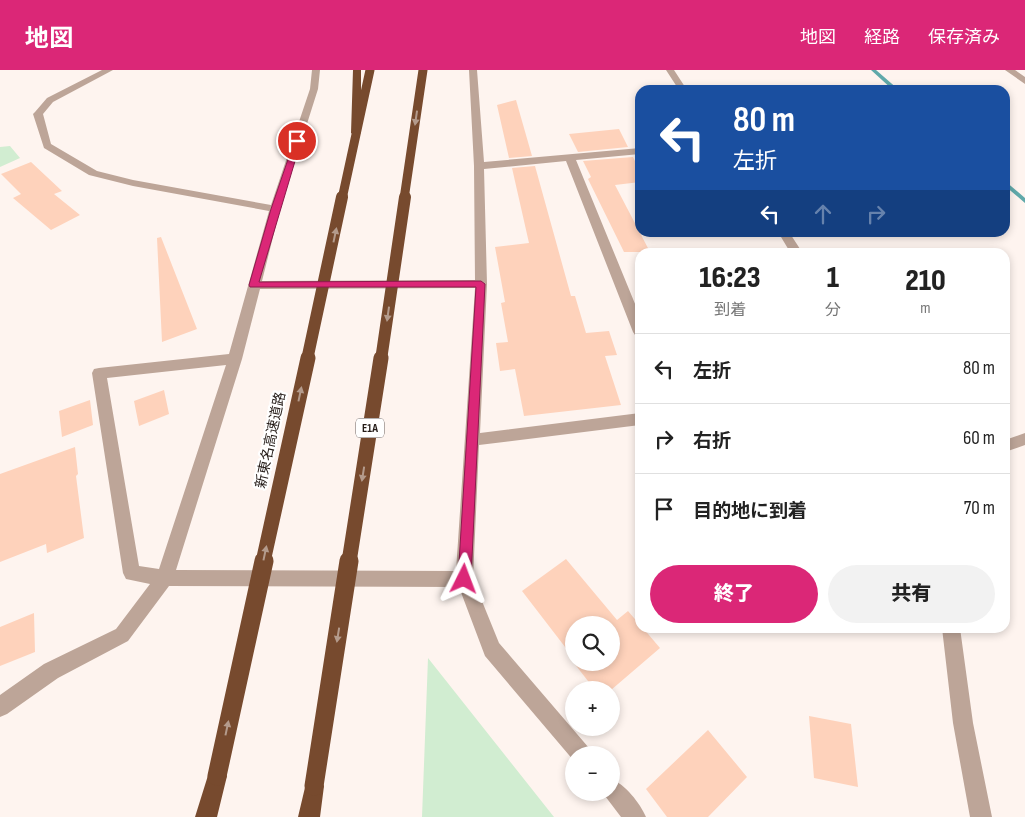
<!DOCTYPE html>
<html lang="ja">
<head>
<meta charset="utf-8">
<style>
  body { margin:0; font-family:"Sofia Sans Condensed","Noto Sans JP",sans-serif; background:#f2f2f2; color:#222; height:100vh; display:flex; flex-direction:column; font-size:19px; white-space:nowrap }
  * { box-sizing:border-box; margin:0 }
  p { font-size:16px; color:#767676 }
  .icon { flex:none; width:28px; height:28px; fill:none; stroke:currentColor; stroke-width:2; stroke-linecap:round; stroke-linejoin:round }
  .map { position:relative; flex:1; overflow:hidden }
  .sheet { position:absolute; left:635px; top:178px; width:375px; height:385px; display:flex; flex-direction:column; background:#fff; border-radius:15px; box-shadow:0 2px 8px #0003 }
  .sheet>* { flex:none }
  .banner { position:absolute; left:635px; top:15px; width:375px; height:152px; border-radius:15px; box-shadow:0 2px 8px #0003; background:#1a4fa0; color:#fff; overflow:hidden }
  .tools { position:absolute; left:565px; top:546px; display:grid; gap:10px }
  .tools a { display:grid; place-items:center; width:55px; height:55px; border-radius:50%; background:#fff; box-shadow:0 2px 8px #0003; font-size:25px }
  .pin { position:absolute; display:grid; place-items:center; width:42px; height:42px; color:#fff; margin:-21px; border:2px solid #fff; border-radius:50%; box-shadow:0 1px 5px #0007 }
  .me { position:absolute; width:55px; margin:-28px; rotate:3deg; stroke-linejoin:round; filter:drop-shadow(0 0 4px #0008) }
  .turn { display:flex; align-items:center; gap:18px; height:105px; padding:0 15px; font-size:22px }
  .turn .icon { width:65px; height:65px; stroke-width:2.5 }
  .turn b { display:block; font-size:35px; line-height:42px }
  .lanes { display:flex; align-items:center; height:48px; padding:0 15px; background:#0003; justify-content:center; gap:25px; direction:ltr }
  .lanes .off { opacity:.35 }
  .eta { display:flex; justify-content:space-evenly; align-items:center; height:85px; text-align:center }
  .eta b { font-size:30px; font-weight:800; line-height:35px }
  .primary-button { display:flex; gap:10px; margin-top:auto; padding:10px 15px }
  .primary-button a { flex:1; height:58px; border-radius:30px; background:#db2777; color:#fff; font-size:20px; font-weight:800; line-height:58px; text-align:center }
  .primary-button a+a { background:#f2f2f2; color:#222 }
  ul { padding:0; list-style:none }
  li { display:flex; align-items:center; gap:15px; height:70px; padding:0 15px; border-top:1px solid #e0e0e0 }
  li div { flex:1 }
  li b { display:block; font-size:19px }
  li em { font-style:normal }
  header { display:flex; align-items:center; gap:30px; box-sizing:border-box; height:70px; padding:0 25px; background:#db2777; color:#fff }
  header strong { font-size:24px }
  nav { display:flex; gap:28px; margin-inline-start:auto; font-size:18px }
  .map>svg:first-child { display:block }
</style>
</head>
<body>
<header>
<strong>地図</strong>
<nav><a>地図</a><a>経路</a><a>保存済み</a></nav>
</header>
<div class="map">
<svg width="1025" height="747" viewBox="0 0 1025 747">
  <rect width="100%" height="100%" fill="#fef4ef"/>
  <path fill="#d1edd1" d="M10,76L20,88L0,97V77Z
    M428,588L554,747H422Z"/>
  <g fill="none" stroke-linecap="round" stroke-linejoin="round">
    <path fill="#60a9aa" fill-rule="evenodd" d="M871,0H876L899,20H893Z
      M1005,111L1025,128V133L1005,116Z"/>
  </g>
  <path fill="#fed2bb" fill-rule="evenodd" d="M516,30L532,86L509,88L497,35Z
    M619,59L628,77L578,82L569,64Z
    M633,87L640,101V112L615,115L650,182H624L588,109L591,107L583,91Z
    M31,92L62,121L54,124L80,145L51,160L13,128L21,124L1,104Z
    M535,96L571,226H575L586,263L609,261L617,285L605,286L621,335L524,346L515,299L500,301L496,273L508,272L501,233L505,232L495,177L529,173L512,98Z
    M161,167L197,259L162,272L157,168Z
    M164,320L169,344L139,356L134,331Z
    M90,330L93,355L62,367L59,341Z
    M75,377L78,404L76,406L84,468L47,483L46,474L0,492V404Z
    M566,489L617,550L628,541L640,555V558H643L660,578L611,620H595L570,588L572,586L522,521ZM574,555H611V592H574Z
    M34,543L35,582L0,596V557Z
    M809,646L851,654L858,717L814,708Z
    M708,660L747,707L708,747H667L646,719Z"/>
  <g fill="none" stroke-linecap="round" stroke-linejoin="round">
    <path fill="#bda598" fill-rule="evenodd" d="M102,0H113L53,32L43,44L51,74L97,101L133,110L271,135L310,19L312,0H320L318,19L280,139L262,211L475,210L474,96L469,0H477L484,92L640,78V84L576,90L640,246V267L635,265L633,262L566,91L484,99L487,214L480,363L640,343V355L479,375L473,509L499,573L589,678L592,685H574V691L485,586L459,517L169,516L128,571L58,608L7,644L0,647V625L44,594L116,559L150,514L126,509L123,503L92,303L94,299L99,298L229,284L269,141L133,116L89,105L44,78L33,44L35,42L47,28ZM475,218L456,501L176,500L242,289L260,219ZM226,295L159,499L139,496L107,308Z
      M666,0H674L687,20H679Z
      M1005,0H1015L1025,7V14Z
      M778,162H789L802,182H790Z
      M1025,363V375L1005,382V370Z
      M942,558H960L973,653L992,747H970L953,653Z
      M611,709C625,714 640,733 646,747H621L602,722H611Z"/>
    <path fill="#774a2e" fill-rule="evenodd" d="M353,0H361V63L356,66L351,63Z
      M217,696L224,699L227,706L217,747H195L210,699Z
      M314,706L321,709L324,716L320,747H298L307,709Z"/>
    <path stroke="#774a2e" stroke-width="9" d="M342,129L370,0
      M404,129L423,0"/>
    <path stroke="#774a2e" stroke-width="12" d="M307,290L342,127
      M381,290L405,127"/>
    <path stroke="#774a2e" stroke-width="15" d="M263,492L308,288
      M349,492L381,288"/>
    <path stroke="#774a2e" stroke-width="19" d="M217,706L264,491
      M314,716L349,491"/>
  </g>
  <defs><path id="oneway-solid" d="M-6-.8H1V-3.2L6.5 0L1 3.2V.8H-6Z" transform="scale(1.25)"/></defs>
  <g fill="#b49b8c">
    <use href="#oneway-solid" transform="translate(416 48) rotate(98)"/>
    <use href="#oneway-solid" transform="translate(335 165) rotate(-78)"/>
    <use href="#oneway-solid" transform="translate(388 244) rotate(98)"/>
    <use href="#oneway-solid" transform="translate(300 324) rotate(-78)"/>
    <use href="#oneway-solid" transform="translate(363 404) rotate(99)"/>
    <use href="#oneway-solid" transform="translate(265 483) rotate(-78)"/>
    <use href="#oneway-solid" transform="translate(338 565) rotate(99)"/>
    <use href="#oneway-solid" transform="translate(227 658) rotate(-78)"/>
  </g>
  <path fill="#db2777" stroke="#8e194d" d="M295,69L301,71L259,212L481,211L485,214L471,509L469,514L464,516L460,514L458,509L476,217H250L249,215L271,139Z"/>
  <g text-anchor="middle" stroke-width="4.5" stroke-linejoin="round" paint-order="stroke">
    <rect fill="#fff" stroke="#665f5d" stroke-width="1" x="356" y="348.5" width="28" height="19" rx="4"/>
    <g font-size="12" font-weight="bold" fill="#241b17">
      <text x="370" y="362">E1A</text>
    </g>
    <g font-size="14" fill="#241b17" stroke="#fff">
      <text transform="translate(270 370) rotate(-78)" y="5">新東名高速道路</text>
    </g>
  </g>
</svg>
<div class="tools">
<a><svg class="icon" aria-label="search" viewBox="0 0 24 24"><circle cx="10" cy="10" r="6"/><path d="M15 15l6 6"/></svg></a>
<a>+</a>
<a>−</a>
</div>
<div class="pin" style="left:297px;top:71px;background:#d93025"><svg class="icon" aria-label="arrive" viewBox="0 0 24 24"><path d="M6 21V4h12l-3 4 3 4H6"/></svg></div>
<svg class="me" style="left:464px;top:509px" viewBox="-20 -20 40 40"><path d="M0-17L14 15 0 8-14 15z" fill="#db2777" stroke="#fff" stroke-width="4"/></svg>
<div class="banner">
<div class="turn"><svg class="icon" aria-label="left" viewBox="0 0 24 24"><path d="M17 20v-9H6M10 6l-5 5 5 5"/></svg><div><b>80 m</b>左折</div></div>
<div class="lanes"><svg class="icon" aria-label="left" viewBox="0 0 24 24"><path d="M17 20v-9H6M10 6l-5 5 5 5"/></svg><svg class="icon off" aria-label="ahead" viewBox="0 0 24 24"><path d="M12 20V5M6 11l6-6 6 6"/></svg><svg class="icon off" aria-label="right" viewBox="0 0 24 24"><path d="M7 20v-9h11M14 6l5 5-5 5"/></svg></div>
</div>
<section class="sheet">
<div class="eta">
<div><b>16:23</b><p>到着</p></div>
<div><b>1</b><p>分</p></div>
<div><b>210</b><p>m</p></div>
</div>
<ul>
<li><svg class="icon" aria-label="left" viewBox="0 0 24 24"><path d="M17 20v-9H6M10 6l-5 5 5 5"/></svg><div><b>左折</b></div><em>80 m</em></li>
<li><svg class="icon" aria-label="right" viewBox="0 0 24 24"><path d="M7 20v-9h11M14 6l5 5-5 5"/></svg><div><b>右折</b></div><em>60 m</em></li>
<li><svg class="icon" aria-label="arrive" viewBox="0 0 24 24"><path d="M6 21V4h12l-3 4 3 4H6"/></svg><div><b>目的地に到着</b></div><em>70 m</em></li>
</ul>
<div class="primary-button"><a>終了</a><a>共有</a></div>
</section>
</div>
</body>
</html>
